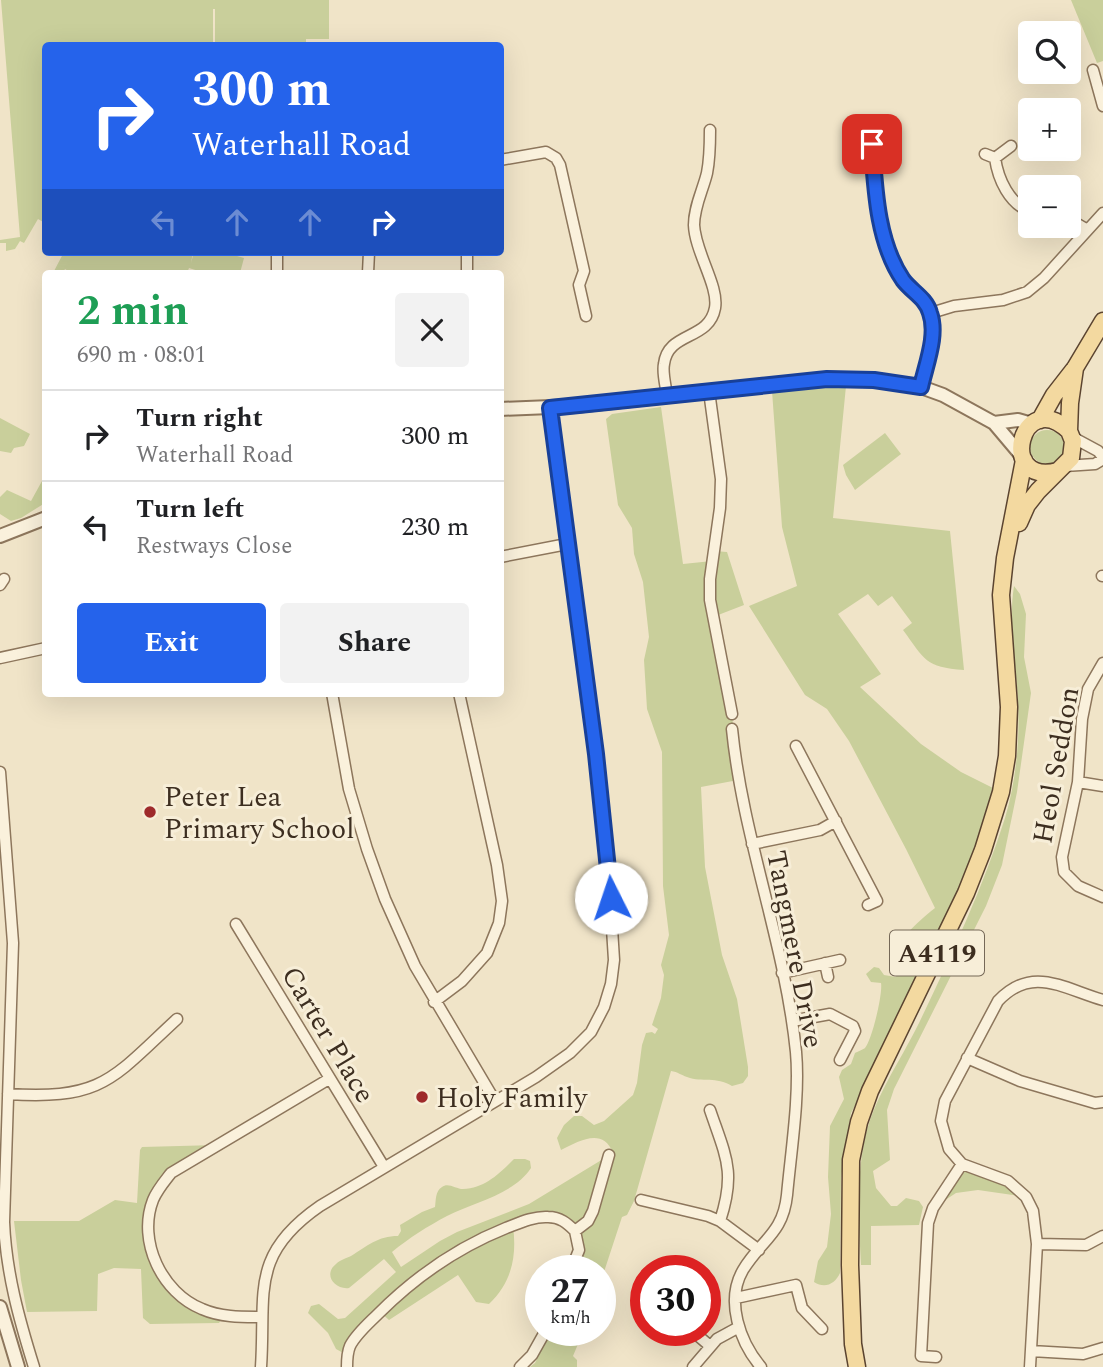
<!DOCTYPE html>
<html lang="en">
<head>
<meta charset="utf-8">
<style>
  body { margin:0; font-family:Spectral,serif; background:#f2f2f2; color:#202124; height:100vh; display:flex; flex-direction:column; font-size:26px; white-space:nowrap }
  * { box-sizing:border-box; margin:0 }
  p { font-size:23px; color:#757577 }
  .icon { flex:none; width:38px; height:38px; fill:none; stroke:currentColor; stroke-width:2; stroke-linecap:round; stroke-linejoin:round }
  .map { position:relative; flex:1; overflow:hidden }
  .details { position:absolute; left:42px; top:270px; width:462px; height:427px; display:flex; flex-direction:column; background:#fff; border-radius:7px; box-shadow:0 7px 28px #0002 }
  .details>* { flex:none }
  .banner { position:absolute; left:42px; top:42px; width:462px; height:214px; border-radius:7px; box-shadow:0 7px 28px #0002; background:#2563eb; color:#fff; overflow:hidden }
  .tools { position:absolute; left:1018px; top:21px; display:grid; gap:14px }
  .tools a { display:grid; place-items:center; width:63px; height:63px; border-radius:7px; background:#fff; box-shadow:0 7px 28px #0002; font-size:35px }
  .speed { position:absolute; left:525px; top:1255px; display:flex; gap:14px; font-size:35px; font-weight:700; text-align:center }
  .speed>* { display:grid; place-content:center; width:91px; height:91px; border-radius:50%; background:#fff; box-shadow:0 7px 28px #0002; line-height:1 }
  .speed small { font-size:18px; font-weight:400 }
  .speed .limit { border:10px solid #d22; background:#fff; color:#111 }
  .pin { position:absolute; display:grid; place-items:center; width:60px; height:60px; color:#fff; margin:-30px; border-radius:14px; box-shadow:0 4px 10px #0006 }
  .me { position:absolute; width:77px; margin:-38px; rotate:356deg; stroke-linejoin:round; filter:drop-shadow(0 0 5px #0008) }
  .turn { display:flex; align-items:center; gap:24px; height:147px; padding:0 35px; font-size:32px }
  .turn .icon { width:91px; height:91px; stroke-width:2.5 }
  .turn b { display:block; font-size:49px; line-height:60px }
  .lanes { display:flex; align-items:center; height:66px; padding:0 35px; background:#0003; justify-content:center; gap:35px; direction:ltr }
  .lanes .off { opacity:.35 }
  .round { display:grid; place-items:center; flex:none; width:74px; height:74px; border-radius:7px; background:#f2f2f2 }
  .headline { display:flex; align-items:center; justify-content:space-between; height:119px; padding:0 35px }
  h1 { font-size:42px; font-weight:700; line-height:52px; color:#1e9e55 }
  .cta { display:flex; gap:14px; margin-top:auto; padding:14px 35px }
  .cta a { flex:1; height:80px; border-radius:7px; background:#2563eb; color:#fff; font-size:28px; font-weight:700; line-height:80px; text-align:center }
  .cta a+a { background:#f2f2f2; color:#202124 }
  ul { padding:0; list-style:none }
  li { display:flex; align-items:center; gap:21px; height:91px; padding:0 35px; border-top:2px solid #e0e0e0 }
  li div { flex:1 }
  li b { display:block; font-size:26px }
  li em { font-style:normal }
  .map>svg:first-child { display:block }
</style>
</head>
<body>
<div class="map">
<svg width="1103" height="1367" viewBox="0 0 1103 1367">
  <rect width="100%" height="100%" fill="#f0e4c8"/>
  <path fill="#c9cf9b" d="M1,0H329V39H306V45H215V9H213V45L46,46L45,223L38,219L24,243L20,241L15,249L6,251V243H0V240L20,237Z
    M1071,0H1103V61L1097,63Z
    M64,252H193L191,263L194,252H223L244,258L240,273H205L189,268L187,273H67L68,271L65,269L63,273H53Z
    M846,386L833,518L950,531L964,670C925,667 925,660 903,630L912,623L892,596L878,606L868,594L838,614L881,674L860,687L921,744L961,772L995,789L982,829L948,917L872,1074L851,1113L841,1178L840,1273C835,1284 825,1289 814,1282L818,1261L827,1247L831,1214L828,1177L830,1126L844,1099L839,1077L842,1070L851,1064L855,1053C857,1052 864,1049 865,1048C872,1040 883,993 881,983L871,982L866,974L874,967L879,968L884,975L896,977C902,960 898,959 899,944C899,939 928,913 935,908L906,849L849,741L827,709L805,695L749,606L797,586L782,527L772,391Z
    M661,407L683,564L712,561L714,551L727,552L744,605L713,617L732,714L738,780L701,787L705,867L722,955L737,999L748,1067V1076L743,1083L732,1086C716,1076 703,1083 687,1077C681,1075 678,1072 671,1071L634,1201L627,1215L622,1217L600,1284V1270H577L583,1251L575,1231L550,1216L513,1226C517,1256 512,1282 489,1304L476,1302L458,1275L389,1320L380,1312L347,1355L336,1349L328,1333L308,1313L311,1306L319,1304L338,1319L345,1318L396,1272L384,1259L349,1288C334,1290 323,1274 336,1264C340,1260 347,1258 351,1256C367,1246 378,1236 398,1236L401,1231L400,1225L422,1212L435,1207C436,1201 435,1191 442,1187C448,1182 456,1189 463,1189C485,1188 499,1174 514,1159H525L530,1161L531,1168C513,1195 474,1202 447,1216C428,1226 409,1238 392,1252L401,1267L440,1241L457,1232L529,1204L613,1153C603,1127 579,1141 561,1150L557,1138L564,1125L574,1116H582L594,1125L604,1121L633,1095L637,1083L642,1045L646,1033L652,1032L655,1034L658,1029L652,1025L661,998L664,975L661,965L669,935L663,886L662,752L647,709L644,660L649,637L643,582L634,554L632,528L618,505L606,419L612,414Z
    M0,418L30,434L24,446L14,448L11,453L0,451Z
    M1030 447a17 17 0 1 1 34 0a17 17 0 1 1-34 0Z
    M885,433L901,454L855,490L846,475L843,465Z
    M42,481L45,483V503L21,518L11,521L0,514V497L7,490L31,501Z
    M1014,586L1020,594L1026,614L1024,657L1031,693L1017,792L1002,865L986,906L894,1089L887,1110L890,1160L873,1171L876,1188L891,1206H897L906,1198L919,1201L923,1207L919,1225L871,1226V1265H861C859,1225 856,1183 864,1143C872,1100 900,1062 919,1023C951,956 983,888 1005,818C1016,782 1020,739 1018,702C1016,663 1008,624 1014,586Z
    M217,1145L171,1173L152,1203L153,1257L184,1298L224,1315L219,1323L150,1324L143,1318L141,1269L114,1268L98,1274L97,1311L27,1312L21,1280L14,1221H79L115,1200L137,1203L140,1150L142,1147Z
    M962,1164L1008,1181L1026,1197L978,1190L956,1193L933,1208Z
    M551,1330H584L573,1356L577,1360V1367H530L535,1363Z"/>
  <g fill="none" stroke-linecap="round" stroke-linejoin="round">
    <g stroke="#8d765c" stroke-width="13">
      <path id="minor" d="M1093,70L1103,106
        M871,132L879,211L888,249L903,280L924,301L931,313L933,332L921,387
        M1011,146L995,158C998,179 1009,204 1031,212
        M985,154L995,158
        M500,160L546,152L556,158L560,165L584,271L579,285L586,316
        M1069,219L1086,229
        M277,273V252
        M368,273L369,252
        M467,273V252
        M931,313L954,306L1003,300L1027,292L1044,278L1103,213
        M709,391L721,479L720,508L710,579V600L732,714
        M667,396C666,386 662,373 664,364C668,331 709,341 715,308C719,286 695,252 694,225C694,206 703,190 707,173C710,158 710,144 710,130
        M1072,437L1098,451L1103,457
        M1065,466L1095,464L1103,459
        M500,557L567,544
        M1102,576H1103
        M0,585L4,579
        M0,658L46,648
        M1103,663L1088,689L1082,719L1078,782L1062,857L1064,872L1078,886L1103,897
        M332,693L349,789L367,849L385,899L415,966L495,1101
        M732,729C743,839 785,943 796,1052C800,1095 791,1151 787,1195C783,1234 761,1240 743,1270C725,1301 740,1342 761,1367
        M796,746L877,901L868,905
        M0,772L13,943L4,1222C6,1272 19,1319 34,1367
        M1078,782L1103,786
        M752,844L820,830L836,821
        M236,924L384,1167
        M825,963L828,977
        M782,973L840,960
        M434,1002L462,981L487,953L499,923L502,901L497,865L459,693
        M792,1021L830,1014L853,1026L855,1031L840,1060
        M967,1058L1020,1081L1095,1103L1103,1102
        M8,1094C103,1100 112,1079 177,1019
        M710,1110C726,1157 736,1172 720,1221
        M641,1200L708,1216L720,1221L759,1250
        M1037,1244L1086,1245L1103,1236
        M571,1270L579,1250L575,1231
        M736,1298L796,1285L802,1308L822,1329
        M260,1317C240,1317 220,1317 202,1309C162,1293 137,1241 153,1200C157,1190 164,1182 171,1173L329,1079
        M684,1330L696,1334L710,1346
        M1031,1351L1083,1354L1103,1348
        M936,1357L921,1356L928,1223L933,1208L962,1164
        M261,1367C266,1293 249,1255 320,1206L536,1077L570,1053L591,1032L604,1007L611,984L614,960L607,849L550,408
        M347,1367C347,1359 347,1353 350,1346C356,1334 369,1323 378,1314C416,1276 456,1248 506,1228C519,1223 534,1216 548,1217C560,1217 567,1223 575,1231L588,1221L593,1211L609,1155
        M520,1367L532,1355L546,1330
        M693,1367L717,1339L739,1327
        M1030,1367L1037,1244L1033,1211L1026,1197L1008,1181L962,1164L949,1149L941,1121L945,1101L998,1001C1032,965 1062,988 1103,1000"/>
    </g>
    <g stroke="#8d765c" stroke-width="16">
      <path id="tertiary" d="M500,409L575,406L827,379L874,380L921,387L943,395L994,423L1021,455
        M994,423L1018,420L1032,424
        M0,536L46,518
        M0,1307L18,1367"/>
    </g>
    <g stroke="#5b4430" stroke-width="19">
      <path id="primary" d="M1040,420L1054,395L1075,368L1103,321
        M1058,471C996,487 1021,385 1069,431
        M1019,523L1027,505L1038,491L1071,458L1073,441L1069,431L1070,403L1075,368
        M857,1367L853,1344L850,1265L851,1160L859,1122L870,1091L966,893L983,850L1001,792L1007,756L1009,707L1001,595L1005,558L1024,460"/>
    </g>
    <use href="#minor" stroke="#faf1dc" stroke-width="10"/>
    <use href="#tertiary" stroke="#faf1dc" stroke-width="12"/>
    <use href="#primary" stroke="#f3d9a0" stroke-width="16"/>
  </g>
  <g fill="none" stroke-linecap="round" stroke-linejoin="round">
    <g stroke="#184099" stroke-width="18">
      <path id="route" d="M611,898L596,754L550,408L827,379L874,380L921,387C926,364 938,335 930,313C926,298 912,292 903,280C877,242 875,188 872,144"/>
    </g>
    <use href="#route" stroke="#2563eb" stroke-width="12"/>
  </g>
  <g fill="#9e2a2b" stroke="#f7eed8" stroke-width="2.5">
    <circle cx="150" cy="812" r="7"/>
    <circle cx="422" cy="1097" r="7"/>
  </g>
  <g text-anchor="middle" stroke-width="6" stroke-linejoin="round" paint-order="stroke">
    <rect fill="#f7eed8" stroke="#756857" stroke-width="2" x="890" y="930.5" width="94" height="45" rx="5"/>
    <g font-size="26" font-weight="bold" fill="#3d2e20">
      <text x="937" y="962">A4119</text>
    </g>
    <g font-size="28" fill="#3d2e20" stroke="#f7eed8">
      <text transform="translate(1055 765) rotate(-80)" y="10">Heol Seddon</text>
      <text transform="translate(796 949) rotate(79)" y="10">Tangmere Drive</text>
      <text transform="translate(329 1034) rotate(59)" y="10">Carter Place</text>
    </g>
    <g font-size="28" fill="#3d2e20" stroke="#f7eed8" text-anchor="start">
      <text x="164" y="806">Peter Lea<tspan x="164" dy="32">Primary School</tspan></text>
      <text x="436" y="1107">Holy Family</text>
    </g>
  </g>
</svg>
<div class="tools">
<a><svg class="icon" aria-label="search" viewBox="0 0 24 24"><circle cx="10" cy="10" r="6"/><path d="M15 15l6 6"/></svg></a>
<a>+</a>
<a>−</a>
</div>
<div class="speed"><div>27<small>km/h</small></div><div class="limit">30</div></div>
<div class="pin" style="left:872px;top:144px;background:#d93025"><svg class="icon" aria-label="arrive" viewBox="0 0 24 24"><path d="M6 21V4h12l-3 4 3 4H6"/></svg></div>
<svg class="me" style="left:611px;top:898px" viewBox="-20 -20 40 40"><circle r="19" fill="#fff"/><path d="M0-13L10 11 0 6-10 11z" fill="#2563eb"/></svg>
<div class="banner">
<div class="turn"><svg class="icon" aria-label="right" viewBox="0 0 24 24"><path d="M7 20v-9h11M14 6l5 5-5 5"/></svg><div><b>300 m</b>Waterhall Road</div></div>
<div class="lanes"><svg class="icon off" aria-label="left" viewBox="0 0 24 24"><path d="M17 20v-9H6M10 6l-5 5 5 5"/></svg><svg class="icon off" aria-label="ahead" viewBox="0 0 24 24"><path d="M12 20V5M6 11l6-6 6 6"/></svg><svg class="icon off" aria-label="ahead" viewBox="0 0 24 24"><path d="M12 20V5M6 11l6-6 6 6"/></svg><svg class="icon" aria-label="right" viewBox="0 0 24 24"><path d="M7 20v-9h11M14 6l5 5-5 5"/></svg></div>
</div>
<section class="details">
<div class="headline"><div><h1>2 min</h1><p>690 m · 08:01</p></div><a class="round"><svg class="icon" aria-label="close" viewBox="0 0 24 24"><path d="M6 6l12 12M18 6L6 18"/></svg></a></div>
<ul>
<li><svg class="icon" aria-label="right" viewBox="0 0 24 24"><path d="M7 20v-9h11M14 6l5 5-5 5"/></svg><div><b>Turn right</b><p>Waterhall Road</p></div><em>300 m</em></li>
<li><svg class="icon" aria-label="left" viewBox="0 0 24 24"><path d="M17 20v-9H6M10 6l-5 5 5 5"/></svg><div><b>Turn left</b><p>Restways Close</p></div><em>230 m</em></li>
</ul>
<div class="cta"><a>Exit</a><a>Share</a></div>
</section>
</div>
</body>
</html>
